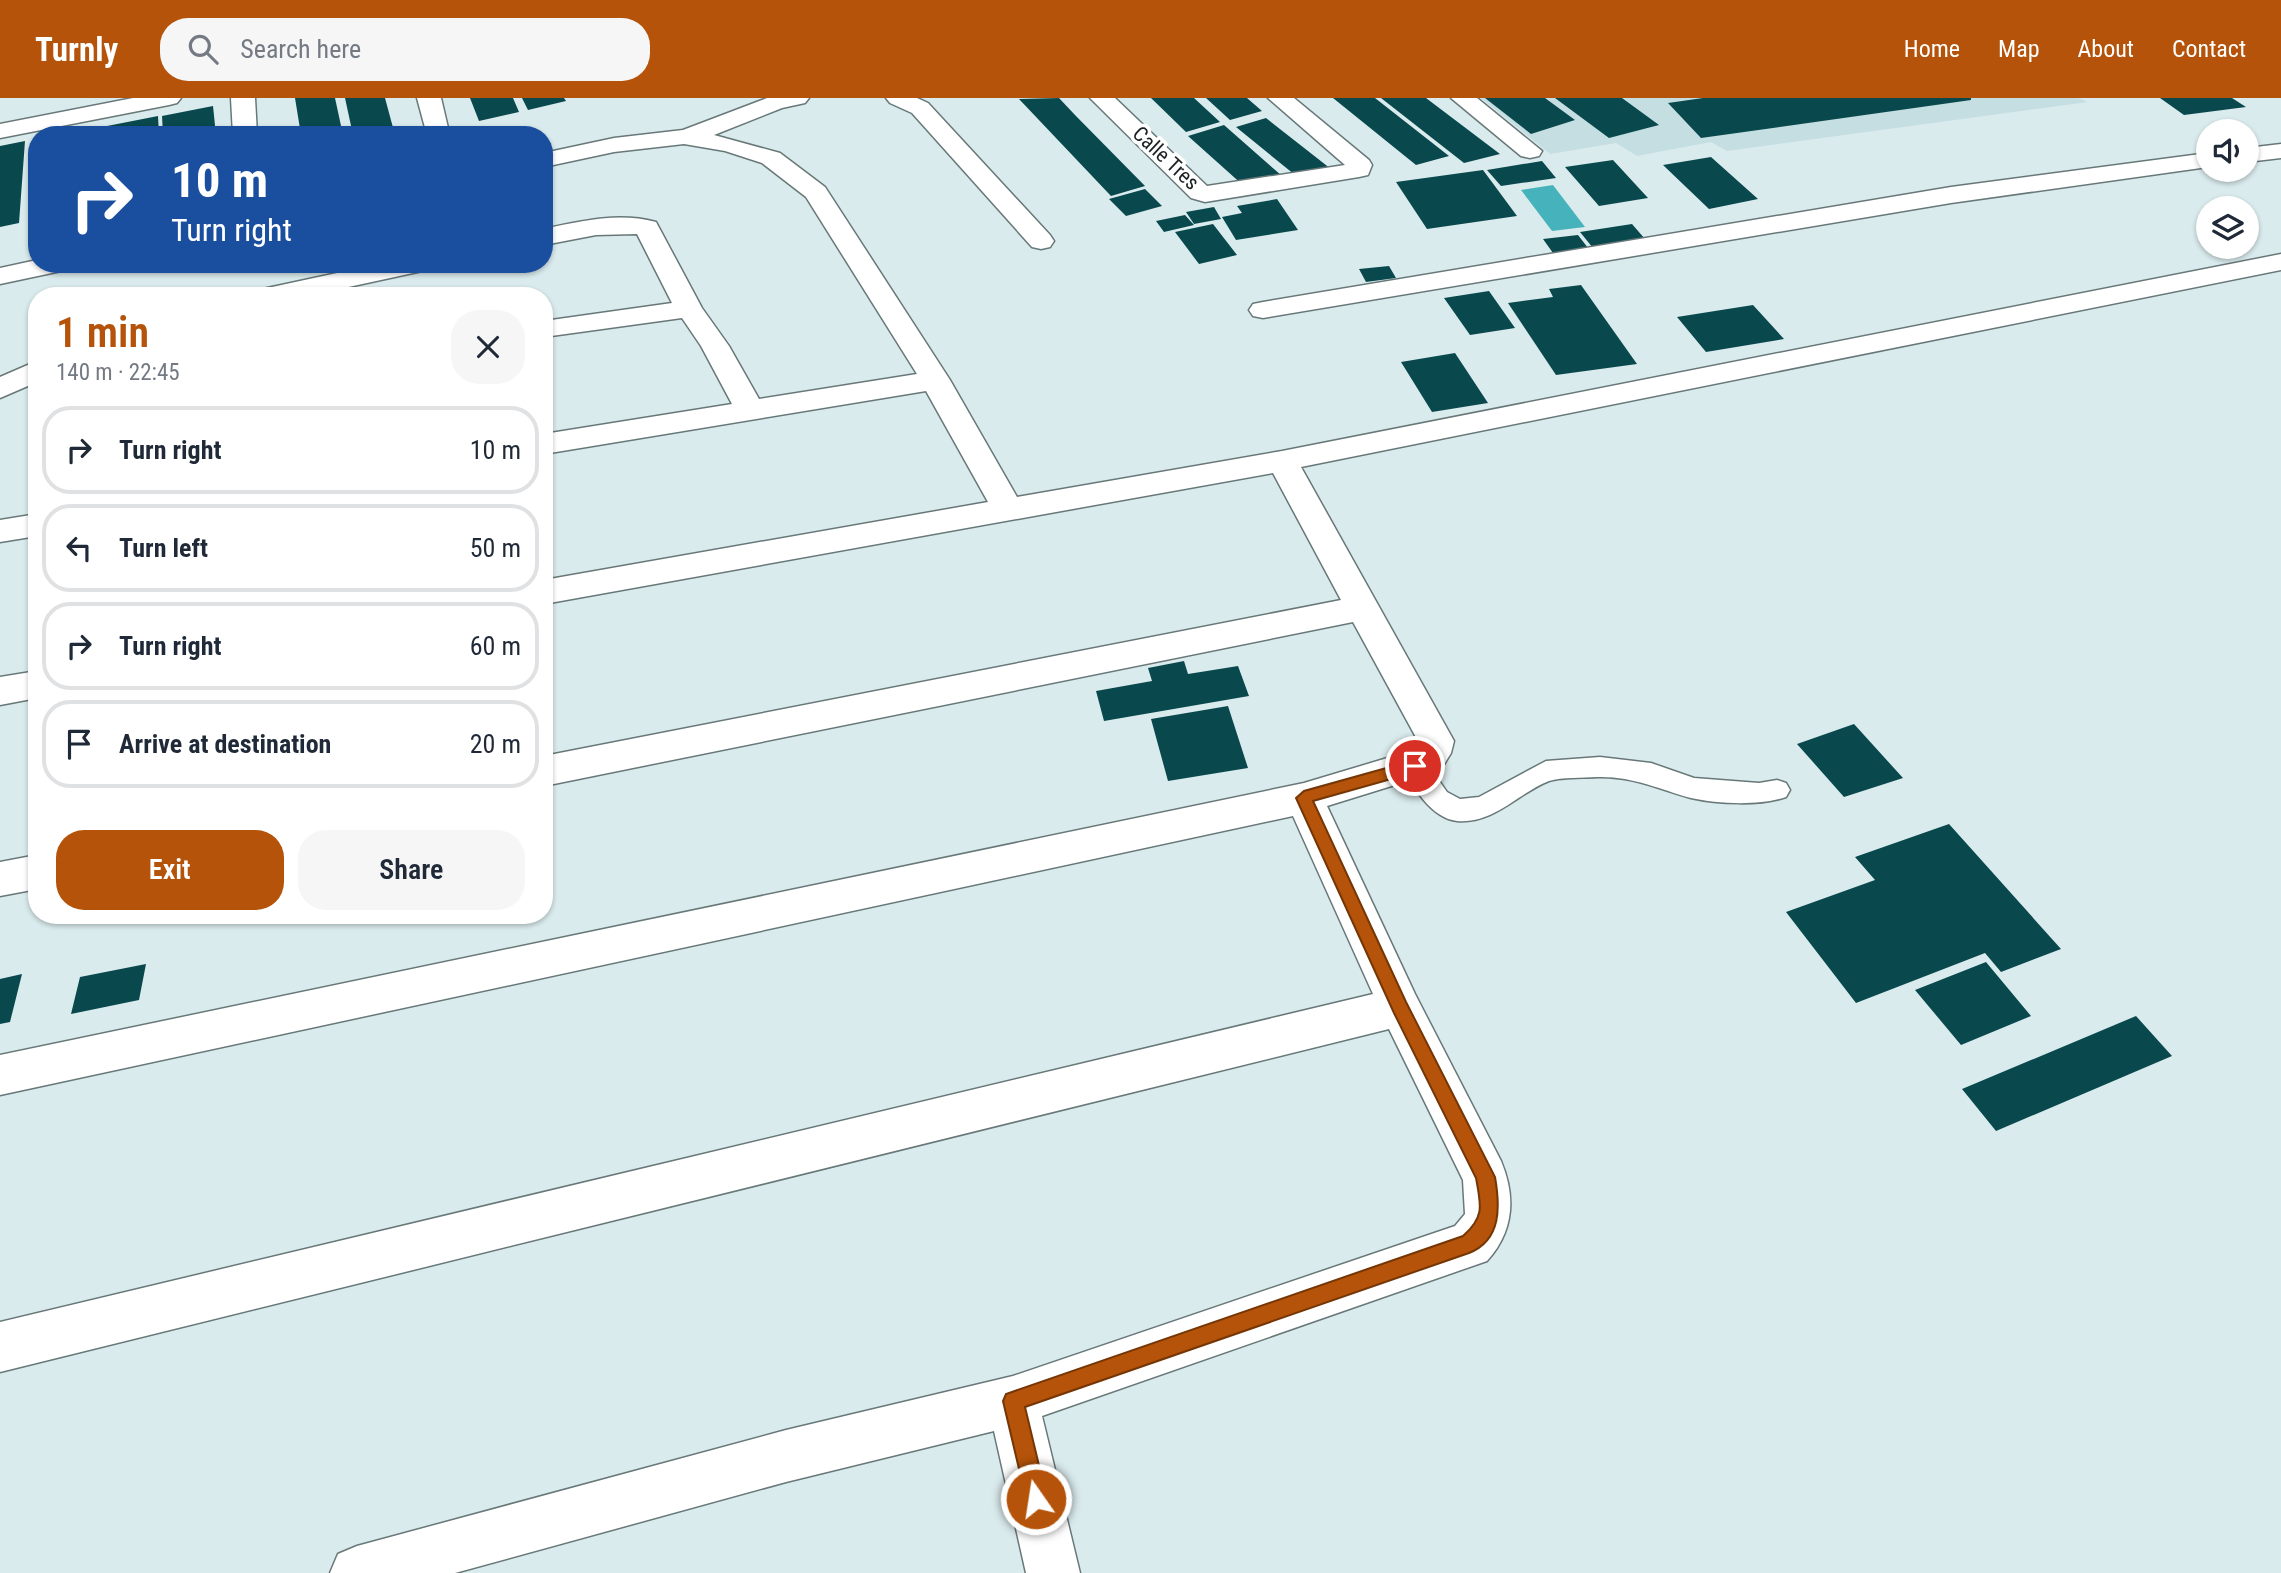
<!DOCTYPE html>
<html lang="en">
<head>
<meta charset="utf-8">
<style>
  body { margin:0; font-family:"Roboto Condensed",sans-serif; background:#f6f6f7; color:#1f2937; height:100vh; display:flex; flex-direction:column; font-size:26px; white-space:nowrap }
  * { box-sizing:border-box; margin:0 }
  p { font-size:23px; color:#747a83 }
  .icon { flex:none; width:38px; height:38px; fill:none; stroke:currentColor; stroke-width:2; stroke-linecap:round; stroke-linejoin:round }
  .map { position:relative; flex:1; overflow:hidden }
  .drawer { position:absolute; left:28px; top:189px; width:525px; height:637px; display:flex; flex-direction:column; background:#fff; border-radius:28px; box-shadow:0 2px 5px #0004 }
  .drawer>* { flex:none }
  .banner { position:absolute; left:28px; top:28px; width:525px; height:147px; border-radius:28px; box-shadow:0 2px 5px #0004; background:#1a4fa0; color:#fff; overflow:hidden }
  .controls { position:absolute; left:2196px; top:21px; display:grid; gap:14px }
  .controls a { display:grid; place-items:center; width:63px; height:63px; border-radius:50%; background:#fff; box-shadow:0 2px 5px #0004; font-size:35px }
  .pin { position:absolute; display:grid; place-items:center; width:60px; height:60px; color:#fff; margin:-30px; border:4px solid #fff; border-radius:50%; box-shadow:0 2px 7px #0007 }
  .me { position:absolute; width:77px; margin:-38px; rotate:347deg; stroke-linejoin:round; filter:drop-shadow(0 0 5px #0008) }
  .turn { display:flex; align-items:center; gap:24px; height:147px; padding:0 28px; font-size:32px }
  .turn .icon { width:91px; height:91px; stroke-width:2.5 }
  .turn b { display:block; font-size:49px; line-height:60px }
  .round { display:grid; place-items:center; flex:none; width:74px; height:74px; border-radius:28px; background:#f6f6f7 }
  .headline { display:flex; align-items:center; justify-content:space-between; height:119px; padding:0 28px }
  h1 { font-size:42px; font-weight:600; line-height:52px; color:#b45309 }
  .cta { display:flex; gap:14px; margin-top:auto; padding:14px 28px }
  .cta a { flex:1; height:80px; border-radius:28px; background:#b45309; color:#fff; font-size:28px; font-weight:600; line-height:80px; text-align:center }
  .cta a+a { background:#f6f6f7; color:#1f2937 }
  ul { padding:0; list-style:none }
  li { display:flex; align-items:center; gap:21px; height:88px; margin:0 14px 10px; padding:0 14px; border:4px solid #e0e1e3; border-radius:28px }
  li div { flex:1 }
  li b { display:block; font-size:26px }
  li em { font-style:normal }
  header { display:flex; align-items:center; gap:42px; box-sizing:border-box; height:98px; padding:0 35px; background:#b45309; color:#fff }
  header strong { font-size:33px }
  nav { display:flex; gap:38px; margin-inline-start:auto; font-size:24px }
  .search { width:490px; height:63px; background:#f6f6f7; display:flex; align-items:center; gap:18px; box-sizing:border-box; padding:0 24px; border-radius:28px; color:#747a83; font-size:26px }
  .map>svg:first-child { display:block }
</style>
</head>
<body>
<header>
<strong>Turnly</strong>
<div class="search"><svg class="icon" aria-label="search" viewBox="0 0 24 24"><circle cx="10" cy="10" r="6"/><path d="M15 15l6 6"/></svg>Search here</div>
<nav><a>Home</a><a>Map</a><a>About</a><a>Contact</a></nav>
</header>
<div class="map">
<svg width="2281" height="1475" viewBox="0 0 2281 1475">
  <rect width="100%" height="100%" fill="#daebed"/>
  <path fill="#c5dee1" d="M1481,0H2078L2088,4L1727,53L1711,44L1637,58L1616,45L1550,56Z"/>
  <path fill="#46b3bc" d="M1553,87L1585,129L1552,133L1521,92Z"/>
  <path fill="#09494e" d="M295,0H335L343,37H301Z
    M345,0H385L395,37H353Z
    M470,0H513L519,14L479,23Z
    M522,0H564L566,3L528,12Z
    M1059,0L1075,17L1145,88L1111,98L1019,1Z
    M1151,0H1194L1220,24L1186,34Z
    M1206,0H1247L1262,13L1230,22Z
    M1333,0H1375L1449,58L1416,67Z
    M1381,0H1426L1500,56L1464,65Z
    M1485,0H1545L1575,22L1531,36Z
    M1555,0H1622L1659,27L1609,40Z
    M1703,0H1971V2L1701,40L1668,5Z
    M2160,0H2232L2246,9L2184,17Z
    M213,8L216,37H163L162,18Z
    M158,18L159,37H107V28Z
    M1266,20L1331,71L1300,81L1236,29Z
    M1224,27L1282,78L1245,89L1188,38Z
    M25,43L19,125L0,129V48Z
    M1711,59L1758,101L1709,111L1663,67Z
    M1613,62L1648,100L1599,108L1565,69Z
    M1542,63L1556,80L1501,88L1487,72Z
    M1483,72L1517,118L1427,131L1396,84Z
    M1145,91L1162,108L1126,118L1109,101Z
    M1277,101L1298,132L1236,142L1222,119L1242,115L1237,108Z
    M1214,109L1221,121L1194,126L1186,114Z
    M1185,117L1194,127L1164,134L1156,123Z
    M1213,126L1237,157L1199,166L1175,134Z
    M1632,126L1645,141L1593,150L1580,134Z
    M1578,137L1588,150L1553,155L1543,141Z
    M1389,168L1396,180L1366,184L1359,171Z
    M1581,187L1637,266L1556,277L1508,205L1553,199L1549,191Z
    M1489,193L1515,230L1470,237L1444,200Z
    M1753,207L1784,241L1706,254L1677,219Z
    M1455,255L1488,305L1432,314L1401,264Z
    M1184,563L1188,576L1238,568L1249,598L1104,623L1096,593L1152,583L1148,570Z
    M1228,608L1248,670L1168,683L1151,621Z
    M1854,626L1903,680L1844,699L1797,646Z
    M1949,726L2061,851L2001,874L1985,855L1856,905L1786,814L1875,782L1855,759Z
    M1986,864L2031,918L1961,947L1915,892Z
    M146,866L139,902L71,916L80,879Z
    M22,876L10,924L0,926V881Z
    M2136,918L2172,958L1996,1033L1962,991Z"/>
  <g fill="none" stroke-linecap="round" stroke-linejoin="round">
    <g stroke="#687879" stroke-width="3">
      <path id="service" d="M1415,658L1424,661L1447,694L1460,701L1479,699L1546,663L1600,659L1651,665L1694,680L1759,685L1777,682L1786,685L1790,692L1786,699C1761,708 1717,706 1691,700C1658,691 1633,678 1597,679C1583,680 1562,679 1549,683C1518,695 1494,726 1457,723C1431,720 1413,689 1402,668L1406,661Z"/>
    </g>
    <g stroke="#687879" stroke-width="3">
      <path id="minor" d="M133,0H181L177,5L169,7L0,40V26Z
        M231,0H255L257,37H233Z
        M417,0H441L449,34L447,37H427Z
        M767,0H809L805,5L782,10L714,37L780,55L825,89L950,282L1017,399L1282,353L2281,156V172L1301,369L1454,643L1451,655L1440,673L1327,708L1415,896L1501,1063C1516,1099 1514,1133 1487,1163L1042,1318L1080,1475H1026L994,1333L786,1384L455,1475H330L338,1456L357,1448L786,1332L1013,1278L1455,1128L1465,1116L1463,1082L1389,931L0,1274V1224L1373,896L1293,718L0,997V957L1304,685L1414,652L1418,643L1353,524L544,688V658L1341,502L1273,375L544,506V482L988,404L926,293L544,356V336L732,306L701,248L682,220L544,239V223L672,205L637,136L596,137L544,147V131C581,123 619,114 656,124L702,210L729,248L759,301L917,276L806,99L762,65L725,53L684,46L614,54L544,69V55L614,40L683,32Z
        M886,0H917L928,5L1050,137L1054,143L1050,149L1041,151L1032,149L912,15L890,5Z
        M1090,0H1115L1207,88L1345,67L1268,0H1294L1369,62L1372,67L1368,77L1359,79L1205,104L1191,100Z
        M1451,0H1477L1542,53L1539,58L1530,60L1521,58Z
        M2281,46V60L2247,64V50Z
        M2208,55V69L1951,105L1263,220L1253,218L1249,212L1253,206L1263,204L1951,89Z
        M37,162V166H70L66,172L0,186V170Z
        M379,166H431L427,172L307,198H255L258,192Z
        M37,263V284L0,300V279Z
        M37,416V438L0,444V422Z
        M37,573V600L0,607V579Z
        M37,757V791L0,798V764Z"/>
    </g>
    <use href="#service" fill="#fff" fill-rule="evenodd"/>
    <use href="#minor" fill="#fff" fill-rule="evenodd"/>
  </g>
  <path fill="#b45309" stroke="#753606" stroke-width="2" d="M1415,662L1420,664L1423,668L1420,673L1313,703L1406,904L1495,1079C1500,1108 1502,1142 1469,1155L1025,1309L1047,1401L1044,1409L1036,1412L1028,1409L1003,1303L1006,1296L1463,1138C1485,1119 1481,1107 1476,1080L1394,915L1296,700L1304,693Z"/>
  <g text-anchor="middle" stroke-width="7" stroke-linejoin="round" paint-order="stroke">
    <g font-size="21" fill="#1c2223" stroke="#fff">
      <text transform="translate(1166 60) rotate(43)" y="7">Calle Tres</text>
    </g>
  </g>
</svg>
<div class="controls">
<a><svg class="icon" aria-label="sound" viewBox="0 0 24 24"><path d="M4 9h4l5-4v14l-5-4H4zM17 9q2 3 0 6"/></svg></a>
<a><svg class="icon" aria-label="layers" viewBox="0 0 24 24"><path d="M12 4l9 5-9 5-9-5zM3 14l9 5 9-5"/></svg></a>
</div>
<div class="pin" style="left:1415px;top:668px;background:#d93025"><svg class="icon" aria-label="arrive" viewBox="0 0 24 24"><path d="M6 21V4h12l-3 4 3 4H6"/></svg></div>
<svg class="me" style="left:1036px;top:1401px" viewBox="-20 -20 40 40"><circle r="17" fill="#b45309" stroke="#fff" stroke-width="3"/><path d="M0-11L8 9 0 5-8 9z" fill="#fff"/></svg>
<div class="banner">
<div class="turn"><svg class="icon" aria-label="right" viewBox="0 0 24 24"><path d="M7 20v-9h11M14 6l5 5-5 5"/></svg><div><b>10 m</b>Turn right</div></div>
</div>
<section class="drawer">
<div class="headline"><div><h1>1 min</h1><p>140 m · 22:45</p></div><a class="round"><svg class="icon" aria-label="close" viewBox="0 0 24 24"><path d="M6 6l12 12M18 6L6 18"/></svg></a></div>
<ul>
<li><svg class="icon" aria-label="right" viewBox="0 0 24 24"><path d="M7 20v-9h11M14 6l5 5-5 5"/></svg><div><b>Turn right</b></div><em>10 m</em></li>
<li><svg class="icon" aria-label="left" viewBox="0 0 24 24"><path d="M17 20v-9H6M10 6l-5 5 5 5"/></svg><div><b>Turn left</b></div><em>50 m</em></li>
<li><svg class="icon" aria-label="right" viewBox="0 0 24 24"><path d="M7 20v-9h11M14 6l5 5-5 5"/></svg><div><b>Turn right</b></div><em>60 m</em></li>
<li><svg class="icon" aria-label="arrive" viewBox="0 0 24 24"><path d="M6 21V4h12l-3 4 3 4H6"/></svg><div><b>Arrive at destination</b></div><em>20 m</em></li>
</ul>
<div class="cta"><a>Exit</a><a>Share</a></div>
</section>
</div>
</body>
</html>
